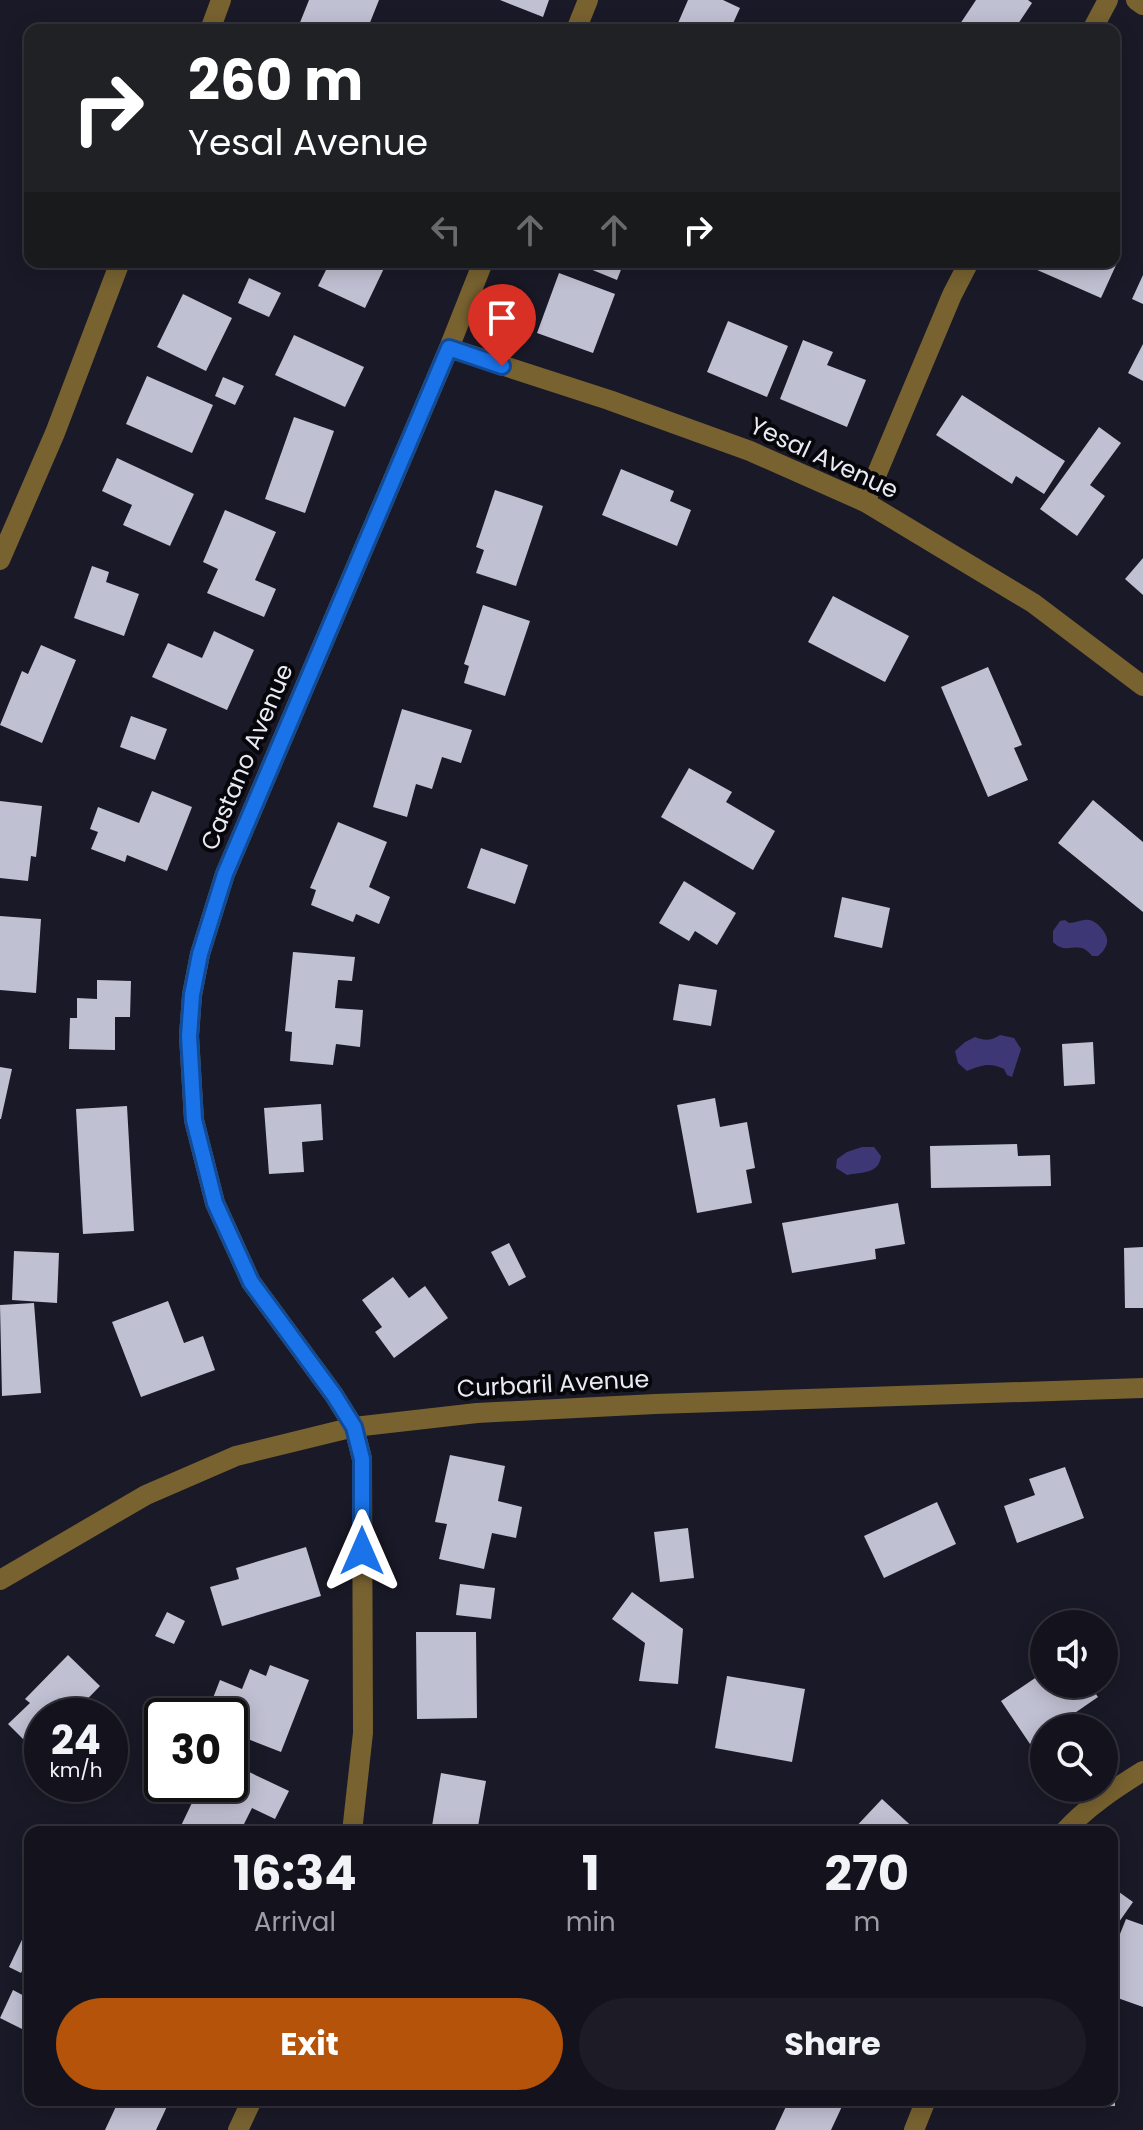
<!DOCTYPE html>
<html lang="en">
<head>
<meta charset="utf-8">
<style>
  body { margin:0; font-family:Poppins,sans-serif; background:#1d1c26; color:#f1f3f6; height:100vh; display:flex; flex-direction:column; font-size:30px; white-space:nowrap }
  * { box-sizing:border-box; margin:0 }
  p { font-size:26px; color:#9d9ea4 }
  .icon { flex:none; width:44px; height:44px; fill:none; stroke:currentColor; stroke-width:2; stroke-linecap:round; stroke-linejoin:round }
  .map { position:relative; flex:1; overflow:hidden }
  .side { position:absolute; left:24px; top:1826px; width:1094px; height:280px; display:flex; flex-direction:column; background:#14131d; border-radius:16px; box-shadow:0 4px 20px #0003,0 0 0 2px #33323b }
  .side>* { flex:none }
  .banner { position:absolute; left:24px; top:24px; width:1096px; height:244px; border-radius:16px; box-shadow:0 4px 20px #0003,0 0 0 2px #33323b; background:#202124; color:#fff; overflow:hidden }
  .controls { position:absolute; left:1030px; top:1610px; display:grid; gap:16px }
  .controls a { display:grid; place-items:center; width:88px; height:88px; border-radius:50%; background:#14131d; box-shadow:0 4px 20px #0003,0 0 0 2px #33323b; font-size:40px }
  .speed { position:absolute; left:24px; top:1698px; display:flex; gap:16px; font-size:40px; font-weight:700; text-align:center }
  .speed>* { display:grid; place-content:center; width:104px; height:104px; border-radius:50%; background:#14131d; box-shadow:0 4px 20px #0003,0 0 0 2px #33323b; line-height:1 }
  .speed small { font-size:20px; font-weight:400 }
  .speed .limit { border:4px solid #111; border-radius:12px; background:#fff; color:#111 }
  .pin { position:absolute; display:grid; place-items:center; width:68px; height:68px; color:#fff; margin:-82px -34px; border-radius:50% 50% 50% 0; rotate:-45deg; box-shadow:0 0 8px #0007 }
  .pin .icon { rotate:45deg }
  .me { position:absolute; width:88px; margin:-44px; rotate:0deg; stroke-linejoin:round; filter:drop-shadow(0 0 6px #0008) }
  .turn { display:flex; align-items:center; gap:28px; height:168px; padding:0 32px; font-size:36px }
  .turn .icon { width:104px; height:104px; stroke-width:2.5 }
  .turn b { display:block; font-size:56px; line-height:68px }
  .lanes { display:flex; align-items:center; height:76px; padding:0 32px; background:#0003; justify-content:center; gap:40px; direction:ltr }
  .lanes .off { opacity:.35 }
  .eta { display:flex; justify-content:space-evenly; align-items:center; height:136px; text-align:center }
  .eta b { font-size:48px; font-weight:700; line-height:56px }
  .action { display:flex; gap:16px; margin-top:auto; padding:16px 32px }
  .action a { flex:1; height:92px; border-radius:48px; background:#b45309; color:#fff; font-size:32px; font-weight:700; line-height:92px; text-align:center }
  .action a+a { background:#1d1c26; color:#f1f3f6 }
  .map>svg:first-child { display:block }
</style>
</head>
<body>
<div class="map">
<svg width="1143" height="2130" viewBox="0 0 1143 2130">
  <rect width="100%" height="100%" fill="#1a1927"/>
  <path fill="#3e3776" d="M1065,920L1069,923C1076,923 1083,919 1089,920C1097,921 1106,932 1107,939C1108,946 1103,952 1098,956H1092C1078,938 1068,957 1053,942V931L1060,921Z
    M1000,1035L1014,1038L1021,1049L1012,1077L1007,1075L1004,1069C990,1062 982,1065 967,1071L958,1063L955,1051L965,1042L975,1037C985,1041 990,1041 1000,1035Z
    M862,1147H874L881,1156C879,1174 862,1172 847,1175L836,1168L837,1159L847,1152Z"/>
  <path fill="#c0c0d3" d="M309,0H379L367,30H297Z
    M500,0H549L543,17Z
    M688,0H723L740,8L730,30H675Z
    M976,0H1028L1032,3L1014,30H956Z
    M1114,248L1122,252L1101,298L1019,262H1114Z
    M330,262H387L365,308L318,286Z
    M573,262H624L617,280Z
    M559,273L615,294L593,353L537,333Z
    M1143,275V304L1132,299Z
    M249,278L281,293L269,317L238,303Z
    M183,294L232,318L206,371L157,347Z
    M728,321L788,346L767,397L707,372Z
    M294,335L364,367L345,407L275,375Z
    M803,340L833,352L827,365L866,380L847,427L780,399Z
    M1143,344V381L1128,373Z
    M147,376L213,405L192,453L126,424Z
    M223,377L244,386L235,405L215,396Z
    M962,395L1065,461L1044,494L1016,476L1012,484L936,435Z
    M294,417L334,431L305,513L265,499Z
    M1099,427L1121,443L1090,485L1105,496L1077,536L1040,509Z
    M117,458L194,494L170,546L123,525L132,505L102,491Z
    M621,469L674,491L670,501L691,510L677,546L602,515Z
    M495,490L543,506L516,586L476,573L484,550L476,547Z
    M225,510L276,532L255,580L276,589L264,617L207,593L218,569L203,562Z
    M1143,558V595L1125,579Z
    M92,566L109,572L106,582L139,594L124,636L74,618Z
    M833,596L909,636L885,682L808,642Z
    M483,605L530,621L505,696L464,683L469,666L464,664Z
    M214,631L254,650L227,710L152,677L168,643L202,658Z
    M41,645L76,660L42,743L0,725L22,671L28,674Z
    M988,667L1022,745L1014,748L1028,780L988,797L941,687Z
    M402,709L472,730L461,763L442,757L432,789L416,784L407,817L373,807Z
    M131,716L167,729L155,760L120,747Z
    M689,768L732,792L726,802L775,831L753,870L661,817Z
    M152,791L192,807L167,871L127,855L125,862L91,849L98,832L90,829L98,807L139,823Z
    M1093,800L1143,842V912L1058,843Z
    M0,801L42,806L36,857L31,856L28,881L0,878Z
    M338,822L387,842L369,887L390,897L379,924L356,914L353,922L311,905L316,890L310,888Z
    M481,848L528,865L515,904L467,888Z
    M684,881L736,913L717,945L695,931L689,941L659,923Z
    M842,897L890,908L882,948L834,937Z
    M0,916L41,919L36,993L0,990Z
    M293,952L355,957L352,981L338,980L335,1008L363,1010L360,1047L336,1044L333,1065L290,1061L292,1032L285,1031Z
    M97,980L131,981L130,1017H115V1050L69,1049L70,1018H77V998L97,999Z
    M679,984L717,990L711,1026L673,1020Z
    M1093,1042L1095,1084L1064,1086L1062,1044Z
    M0,1067L12,1069L1,1119H0Z
    M715,1098L720,1127L747,1122L755,1168L746,1170L752,1203L697,1213L677,1105Z
    M321,1104L323,1140L302,1142L304,1172L269,1174L264,1108Z
    M127,1106L134,1231L83,1234L76,1109Z
    M1017,1144L1018,1156L1050,1155L1051,1186L931,1188L930,1146Z
    M898,1203L905,1244L875,1249L876,1259L792,1273L782,1223Z
    M509,1243L526,1277L509,1286L491,1252Z
    M1143,1247V1308H1125L1124,1248Z
    M14,1251L59,1253L57,1303L12,1300Z
    M393,1277L409,1298L425,1286L448,1318L394,1358L375,1332L382,1327L362,1300Z
    M168,1301L184,1343L203,1336L215,1370L141,1397L112,1322Z
    M34,1303L41,1393L2,1396L0,1305Z
    M450,1455L505,1466L498,1501L522,1507L516,1538L492,1533L484,1569L439,1559L447,1524L435,1522Z
    M1065,1467L1084,1518L1017,1543L1004,1506L1035,1495L1029,1479Z
    M937,1502L956,1544L884,1578L864,1536Z
    M688,1528L694,1578L660,1582L654,1532Z
    M306,1547L321,1596L222,1626L210,1587L239,1579L236,1568Z
    M460,1584L495,1588L491,1619L456,1615Z
    M632,1592L683,1629L678,1684L639,1681L645,1643L612,1619Z
    M167,1612L185,1621L174,1644L155,1636Z
    M416,1632H476L477,1718L417,1719Z
    M68,1655L100,1686L71,1716H42V1746L36,1752L8,1724L30,1703L25,1699Z
    M270,1665L309,1680L281,1752L230,1732V1716H206L220,1680L242,1689L250,1669L266,1676Z
    M1044,1672V1684H1089L1098,1697L1053,1728H1044V1735L1030,1744L1001,1701Z
    M727,1676L805,1689L792,1762L715,1748Z
    M230,1763L289,1791L275,1819L252,1808L240,1832H178L201,1784H230Z
    M441,1773L486,1781L477,1832H431Z
    M882,1799L918,1832H851Z
    M1112,1887L1133,1902L1112,1932Z
    M1126,1919L1143,1925V2007L1112,1996V1954Z
    M30,1923V1958H28L21,1973L9,1967Z
    M13,1990L30,1999V2033L0,2018Z
    M1112,2084H1115V2106L1069,2107V2100H1112Z
    M119,2100H170L156,2130H105Z
    M789,2100H845L831,2130H775Z"/>
  <g fill="none" stroke-linecap="round" stroke-linejoin="round">
    <path stroke="#786230" stroke-width="20" d="M1136,0L1143,5
      M210,30L221,0
      M576,30L588,0
      M1092,30L1108,0
      M449,348L609,400L750,451L865,502L1033,603L1143,686
      M865,502L952,295L969,262
      M0,560L55,433L120,262
      M352,1832L363,1733L362,1459L354,1427L334,1395L251,1282L215,1203L194,1120L189,1036L192,995L200,954L225,874L449,348L483,262
      M1064,1832C1087,1807 1114,1789 1143,1771
      M238,2130L252,2100
      M914,2130L926,2100"/>
    <path stroke="#786230" stroke-width="20" d="M0,1580L146,1495L236,1456L354,1427L477,1413L655,1404L1143,1388"/>
  </g>
  <g fill="none" stroke-linecap="round" stroke-linejoin="round">
    <g stroke="#114b97" stroke-width="20">
      <path id="route" d="M362,1551V1459L354,1427L334,1395L251,1282L215,1203L194,1120L189,1036L192,995L200,954L225,874L449,348L502,366"/>
    </g>
    <use href="#route" stroke="#1a73e8" stroke-width="14"/>
  </g>
  <g text-anchor="middle" stroke-width="8" stroke-linejoin="round" paint-order="stroke">
    <g font-size="24" fill="#eaeaf4" stroke="#06060b">
      <text transform="translate(824 458) rotate(25)" y="8">Yesal Avenue</text>
      <text transform="translate(247 757) rotate(-67)" y="8">Castano Avenue</text>
      <text transform="translate(553 1384) rotate(-3)" y="8">Curbaril Avenue</text>
    </g>
  </g>
</svg>
<div class="controls">
<a><svg class="icon" aria-label="sound" viewBox="0 0 24 24"><path d="M4 9h4l5-4v14l-5-4H4zM17 9q2 3 0 6"/></svg></a>
<a><svg class="icon" aria-label="search" viewBox="0 0 24 24"><circle cx="10" cy="10" r="6"/><path d="M15 15l6 6"/></svg></a>
</div>
<div class="speed"><div>24<small>km/h</small></div><div class="limit">30</div></div>
<div class="pin" style="left:502px;top:366px;background:#d93025"><svg class="icon" aria-label="arrive" viewBox="0 0 24 24"><path d="M6 21V4h12l-3 4 3 4H6"/></svg></div>
<svg class="me" style="left:362px;top:1551px" viewBox="-20 -20 40 40"><path d="M0-17L14 15 0 8-14 15z" fill="#1a73e8" stroke="#fff" stroke-width="4"/></svg>
<div class="banner">
<div class="turn"><svg class="icon" aria-label="right" viewBox="0 0 24 24"><path d="M7 20v-9h11M14 6l5 5-5 5"/></svg><div><b>260 m</b>Yesal Avenue</div></div>
<div class="lanes"><svg class="icon off" aria-label="left" viewBox="0 0 24 24"><path d="M17 20v-9H6M10 6l-5 5 5 5"/></svg><svg class="icon off" aria-label="ahead" viewBox="0 0 24 24"><path d="M12 20V5M6 11l6-6 6 6"/></svg><svg class="icon off" aria-label="ahead" viewBox="0 0 24 24"><path d="M12 20V5M6 11l6-6 6 6"/></svg><svg class="icon" aria-label="right" viewBox="0 0 24 24"><path d="M7 20v-9h11M14 6l5 5-5 5"/></svg></div>
</div>
<section class="side">
<div class="eta">
<div><b>16:34</b><p>Arrival</p></div>
<div><b>1</b><p>min</p></div>
<div><b>270</b><p>m</p></div>
</div>
<div class="action"><a>Exit</a><a>Share</a></div>
</section>
</div>
</body>
</html>
